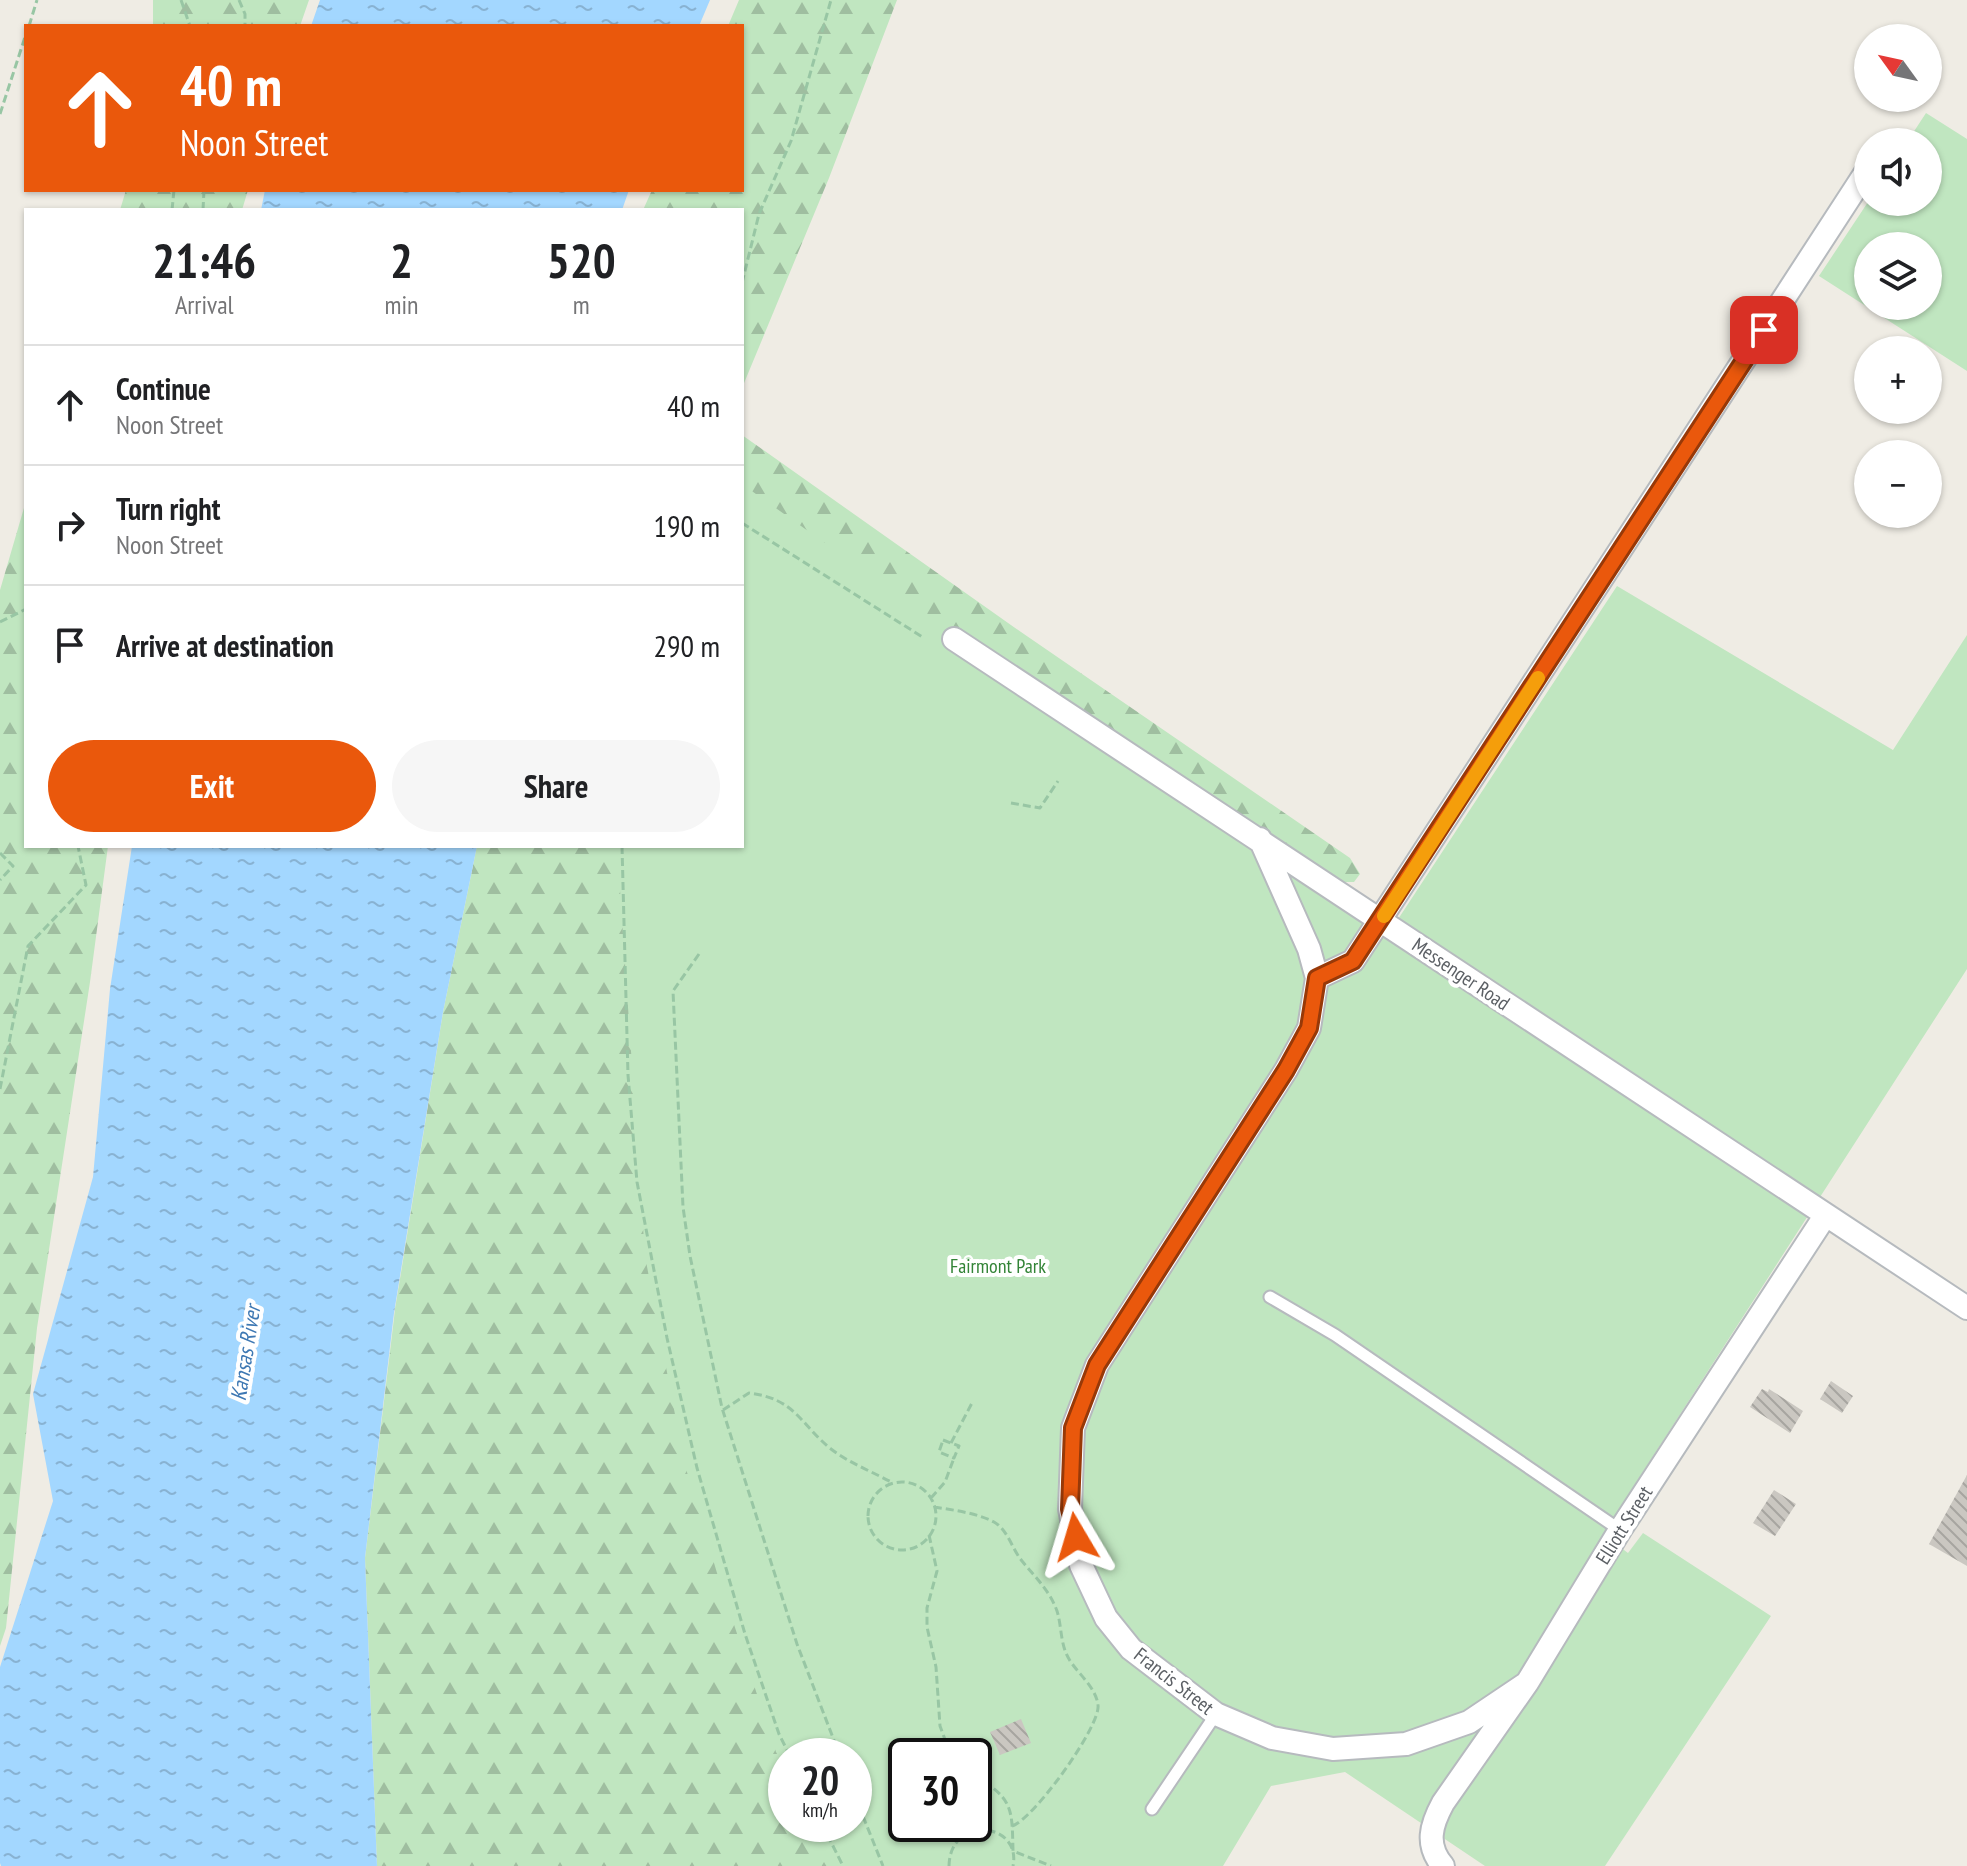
<!DOCTYPE html>
<html lang="en">
<head>
<meta charset="utf-8">
<style>
  body { margin:0; font-family:"PT Sans Narrow",sans-serif; background:#f6f6f6; color:#202124; height:100vh; display:flex; flex-direction:column; font-size:30px; white-space:nowrap }
  * { box-sizing:border-box; margin:0 }
  p { font-size:26px; color:#757577 }
  .icon { flex:none; width:44px; height:44px; fill:none; stroke:currentColor; stroke-width:2; stroke-linecap:round; stroke-linejoin:round }
  .map { position:relative; flex:1; overflow:hidden }
  .drawer { position:absolute; left:24px; top:208px; width:720px; height:640px; display:flex; flex-direction:column; background:#fff; border-radius:0px; box-shadow:0 2px 6px #0004 }
  .drawer>* { flex:none }
  .guide { position:absolute; left:24px; top:24px; width:720px; height:168px; border-radius:0px; box-shadow:0 2px 6px #0004; background:#ea580c; color:#fff; overflow:hidden }
  .needle { width:52px; rotate:303deg }
  .tools { position:absolute; left:1854px; top:24px; display:grid; gap:16px }
  .tools a { display:grid; place-items:center; width:88px; height:88px; border-radius:50%; background:#fff; box-shadow:0 2px 6px #0004; font-size:40px }
  .speed { position:absolute; left:768px; top:1738px; display:flex; gap:16px; font-size:40px; font-weight:700; text-align:center }
  .speed>* { display:grid; place-content:center; width:104px; height:104px; border-radius:50%; background:#fff; box-shadow:0 2px 6px #0004; line-height:1 }
  .speed small { font-size:20px; font-weight:400 }
  .speed .limit { border:4px solid #111; border-radius:12px; background:#fff; color:#111 }
  .pin { position:absolute; display:grid; place-items:center; width:68px; height:68px; color:#fff; margin:-34px; border-radius:16px; box-shadow:0 4px 12px #0006 }
  .me { position:absolute; width:88px; margin:-44px; rotate:353deg; stroke-linejoin:round; filter:drop-shadow(0 0 6px #0008) }
  .turn { display:flex; align-items:center; gap:28px; height:168px; padding:0 24px; font-size:36px }
  .turn .icon { width:104px; height:104px; stroke-width:2.5 }
  .turn b { display:block; font-size:56px; line-height:68px }
  .eta { display:flex; justify-content:space-evenly; align-items:center; height:136px; text-align:center }
  .eta b { font-size:48px; font-weight:600; line-height:56px }
  .cta { display:flex; gap:16px; margin-top:auto; padding:16px 24px }
  .cta a { flex:1; height:92px; border-radius:48px; background:#ea580c; color:#fff; font-size:32px; font-weight:600; line-height:92px; text-align:center }
  .cta a+a { background:#f6f6f6; color:#202124 }
  ul { padding:0; list-style:none }
  li { display:flex; align-items:center; gap:24px; height:120px; padding:0 24px; border-top:2px solid #e0e0e0 }
  li div { flex:1 }
  li b { display:block; font-size:30px }
  li em { font-style:normal }
  .map>svg:first-child { display:block }
</style>
</head>
<body>
<div class="map">
<svg width="1967" height="1866" viewBox="0 0 1967 1866">
  <defs>
    <pattern id="forest-firs" width="22" height="20" patternUnits="userSpaceOnUse" patternTransform="scale(2)"><rect width="22" height="20" fill="#c0e6c0"/><path d="M5 1l3.5 6h-7zM16 11l3.5 6h-7z" fill="#9fbea0"/></pattern>
    <pattern id="water-ripples" width="26" height="14" patternUnits="userSpaceOnUse" patternTransform="scale(2)"><rect width="26" height="14" fill="#a3d7ff"/><path d="M2 4q2-2 4 0t4 0M15 11q2-2 4 0t4 0" fill="none" stroke="#88b2d2"/></pattern>
    <pattern id="building-back-hatch" width="6" height="6" patternUnits="userSpaceOnUse" patternTransform="scale(2)"><rect width="6" height="6" fill="#cac7c1"/><path d="M-1 5l2 2M0 0l6 6M5-1l2 2" fill="none" stroke="#a7a5a0"/></pattern>
  </defs>
  <rect width="100%" height="100%" fill="#efece4"/>
  <path fill="#c0e6c0" fill-rule="evenodd" d="M1926,113L1967,139V371L1819,276L1868,202H1928V142H1907ZM1868,246H1928V306H1868Z
    M742,474L1385,939L1617,586L1893,750L1967,635V969L1603,1534L1628,1553L1643,1533L1771,1616L1605,1866H1485L1345,1772L1271,1786L1223,1866H377L395,1310L477,846H742ZM786,1756H854V1824H786ZM906,1756H974V1824H906Z"/>
  <path fill="url(#forest-firs)" d="M153,0H309L300,26H153Z
    M739,0H897L829,178L742,388V210H643L652,190H742V26H728Z
    M126,190H248L242,210H120Z
    M742,435L1021,632L1350,858L1360,874L1354,882H1341L956,630L912,605L742,484Z
    M26,501V846H108L90,982L37,1328L6,1628L0,1646V590Z
    M477,846H617L645,1256L684,1462L717,1573L776,1752L786,1771V1824H813L835,1866H377L365,1558L395,1310L443,1012Z"/>
  <path fill="url(#water-ripples)" d="M320,0H710L699,26H311Z
    M265,190H629L622,210H261Z
    M132,846H477L443,1012L394,1313L365,1558L377,1866H1L0,1863V1667L53,1501L33,1394L93,1177L110,989Z"/>
  <path fill="url(#building-back-hatch)" d="M1831,1381L1853,1396L1842,1413L1820,1399Z
    M1762,1389L1768,1392L1769,1389L1803,1411L1790,1433L1750,1407Z
    M1967,1475V1566L1929,1544Z
    M1774,1490L1796,1504L1775,1536L1753,1523Z
    M1021,1719L1031,1743L1000,1755L990,1732Z"/>
  <g fill="none" stroke-linecap="round" stroke-linejoin="round">
    <g stroke="#b6babe" stroke-width="15">
      <path id="service" d="M1270,1297L1335,1335L1620,1530
        M1152,1809L1216,1714"/>
    </g>
    <g stroke="#b6babe" stroke-width="26">
      <path id="minor" d="M954,639L1967,1308
        M1260,839L1309,949L1317,978
        M1527,1683L1469,1722L1406,1744L1333,1749L1272,1738L1216,1714L1131,1649L1106,1618L1081,1565L1070,1509L1073,1428L1097,1365L1286,1070L1309,1028L1317,978L1353,961L1868,169
        M1443,1866C1425,1845 1431,1825 1443,1803L1527,1683L1620,1530L1825,1216"/>
    </g>
    <path stroke="#98c6a4" stroke-width="3" stroke-dasharray="8 4" stroke-linecap="butt" d="M181,0L190,26
      M239,0L245,14V26
      M29,26L37,0
      M0,114L26,34
      M172,210L174,190
      M203,210L204,190
      M742,283L759,214L791,141L831,0
      M742,523L924,638
      M0,622L26,609
      M1011,803L1040,808L1058,781
      M622,846L628,1075L637,1182L667,1338L697,1468L745,1634L779,1734L790,1756
      M0,853L13,866L0,880
      M699,954L673,991L683,1207L690,1256L722,1408L797,1644L840,1756
      M0,1089L28,946L86,885L78,846
      M723,1410L749,1393C796,1399 799,1423 831,1449C849,1463 873,1472 893,1483
      M943,1440L959,1446L954,1458L939,1452Z
      M951,1443L972,1403
      M868 1516a34 34 0 1 1 68 0a34 34 0 1 1-68 0Z
      M931,1498L945,1482L954,1458
      M934,1507C953,1510 977,1513 994,1522C1008,1530 1012,1549 1022,1561C1035,1577 1050,1591 1057,1611C1062,1627 1060,1644 1069,1659C1077,1673 1096,1687 1098,1705C1101,1726 1033,1820 1012,1826
      M929,1535L937,1571L927,1608V1627L936,1667L940,1726L951,1756
      M974,1775C1013,1799 1012,1807 1013,1851L1051,1866
      M854,1794L883,1866
      M822,1824L843,1866
      M949,1866C950,1814 1022,1822 1013,1866"/>
    <use href="#service" stroke="#fff" stroke-width="11"/>
    <use href="#minor" stroke="#fff" stroke-width="22"/>
  </g>
  <g fill="none" stroke-linecap="round" stroke-linejoin="round">
    <g stroke="#983908" stroke-width="20">
      <path id="route" d="M1076,1537L1070,1509L1073,1428L1097,1365L1286,1070L1309,1028L1317,978L1353,961L1764,330"/>
    </g>
    <use href="#route" stroke="#ea580c" stroke-width="14"/>
    <path stroke="#f59e0b" stroke-width="14" d="M1384,916L1538,678"/>
  </g>
  <g text-anchor="middle" stroke-width="8" stroke-linejoin="round" paint-order="stroke">
    <g font-size="20" fill="#5c6065" stroke="#fff">
      <text transform="translate(1461 974) rotate(34)" y="7">Messenger Road</text>
      <text transform="translate(1624 1525) rotate(-58)" y="7">Elliott Street</text>
      <text transform="translate(1174 1681) rotate(38)" y="7">Francis Street</text>
    </g>
    <g font-size="20" fill="#338437" stroke="#fff">
      <text x="998" y="1273">Fairmont Park</text>
    </g>
    <g font-size="22" font-style="italic" fill="#3e78b3" stroke="#fff">
      <text transform="translate(245 1353) rotate(-81)" y="8">Kansas River</text>
    </g>
  </g>
</svg>
<div class="tools">
<a><svg class="needle" viewBox="-14 -14 28 28"><path d="M0-13l5 13h-10z" fill="#e53935"/><path d="M0 13l5-13h-10z" fill="#757577"/></svg></a>
<a><svg class="icon" aria-label="sound" viewBox="0 0 24 24"><path d="M4 9h4l5-4v14l-5-4H4zM17 9q2 3 0 6"/></svg></a>
<a><svg class="icon" aria-label="layers" viewBox="0 0 24 24"><path d="M12 4l9 5-9 5-9-5zM3 14l9 5 9-5"/></svg></a>
<a>+</a>
<a>−</a>
</div>
<div class="speed"><div>20<small>km/h</small></div><div class="limit">30</div></div>
<div class="pin" style="left:1764px;top:330px;background:#d93025"><svg class="icon" aria-label="arrive" viewBox="0 0 24 24"><path d="M6 21V4h12l-3 4 3 4H6"/></svg></div>
<svg class="me" style="left:1076px;top:1537px" viewBox="-20 -20 40 40"><path d="M0-17L14 15 0 8-14 15z" fill="#ea580c" stroke="#fff" stroke-width="4"/></svg>
<div class="guide">
<div class="turn"><svg class="icon" aria-label="ahead" viewBox="0 0 24 24"><path d="M12 20V5M6 11l6-6 6 6"/></svg><div><b>40 m</b>Noon Street</div></div>
</div>
<section class="drawer">
<div class="eta">
<div><b>21:46</b><p>Arrival</p></div>
<div><b>2</b><p>min</p></div>
<div><b>520</b><p>m</p></div>
</div>
<ul>
<li><svg class="icon" aria-label="ahead" viewBox="0 0 24 24"><path d="M12 20V5M6 11l6-6 6 6"/></svg><div><b>Continue</b><p>Noon Street</p></div><em>40 m</em></li>
<li><svg class="icon" aria-label="right" viewBox="0 0 24 24"><path d="M7 20v-9h11M14 6l5 5-5 5"/></svg><div><b>Turn right</b><p>Noon Street</p></div><em>190 m</em></li>
<li><svg class="icon" aria-label="arrive" viewBox="0 0 24 24"><path d="M6 21V4h12l-3 4 3 4H6"/></svg><div><b>Arrive at destination</b></div><em>290 m</em></li>
</ul>
<div class="cta"><a>Exit</a><a>Share</a></div>
</section>
</div>
</body>
</html>
